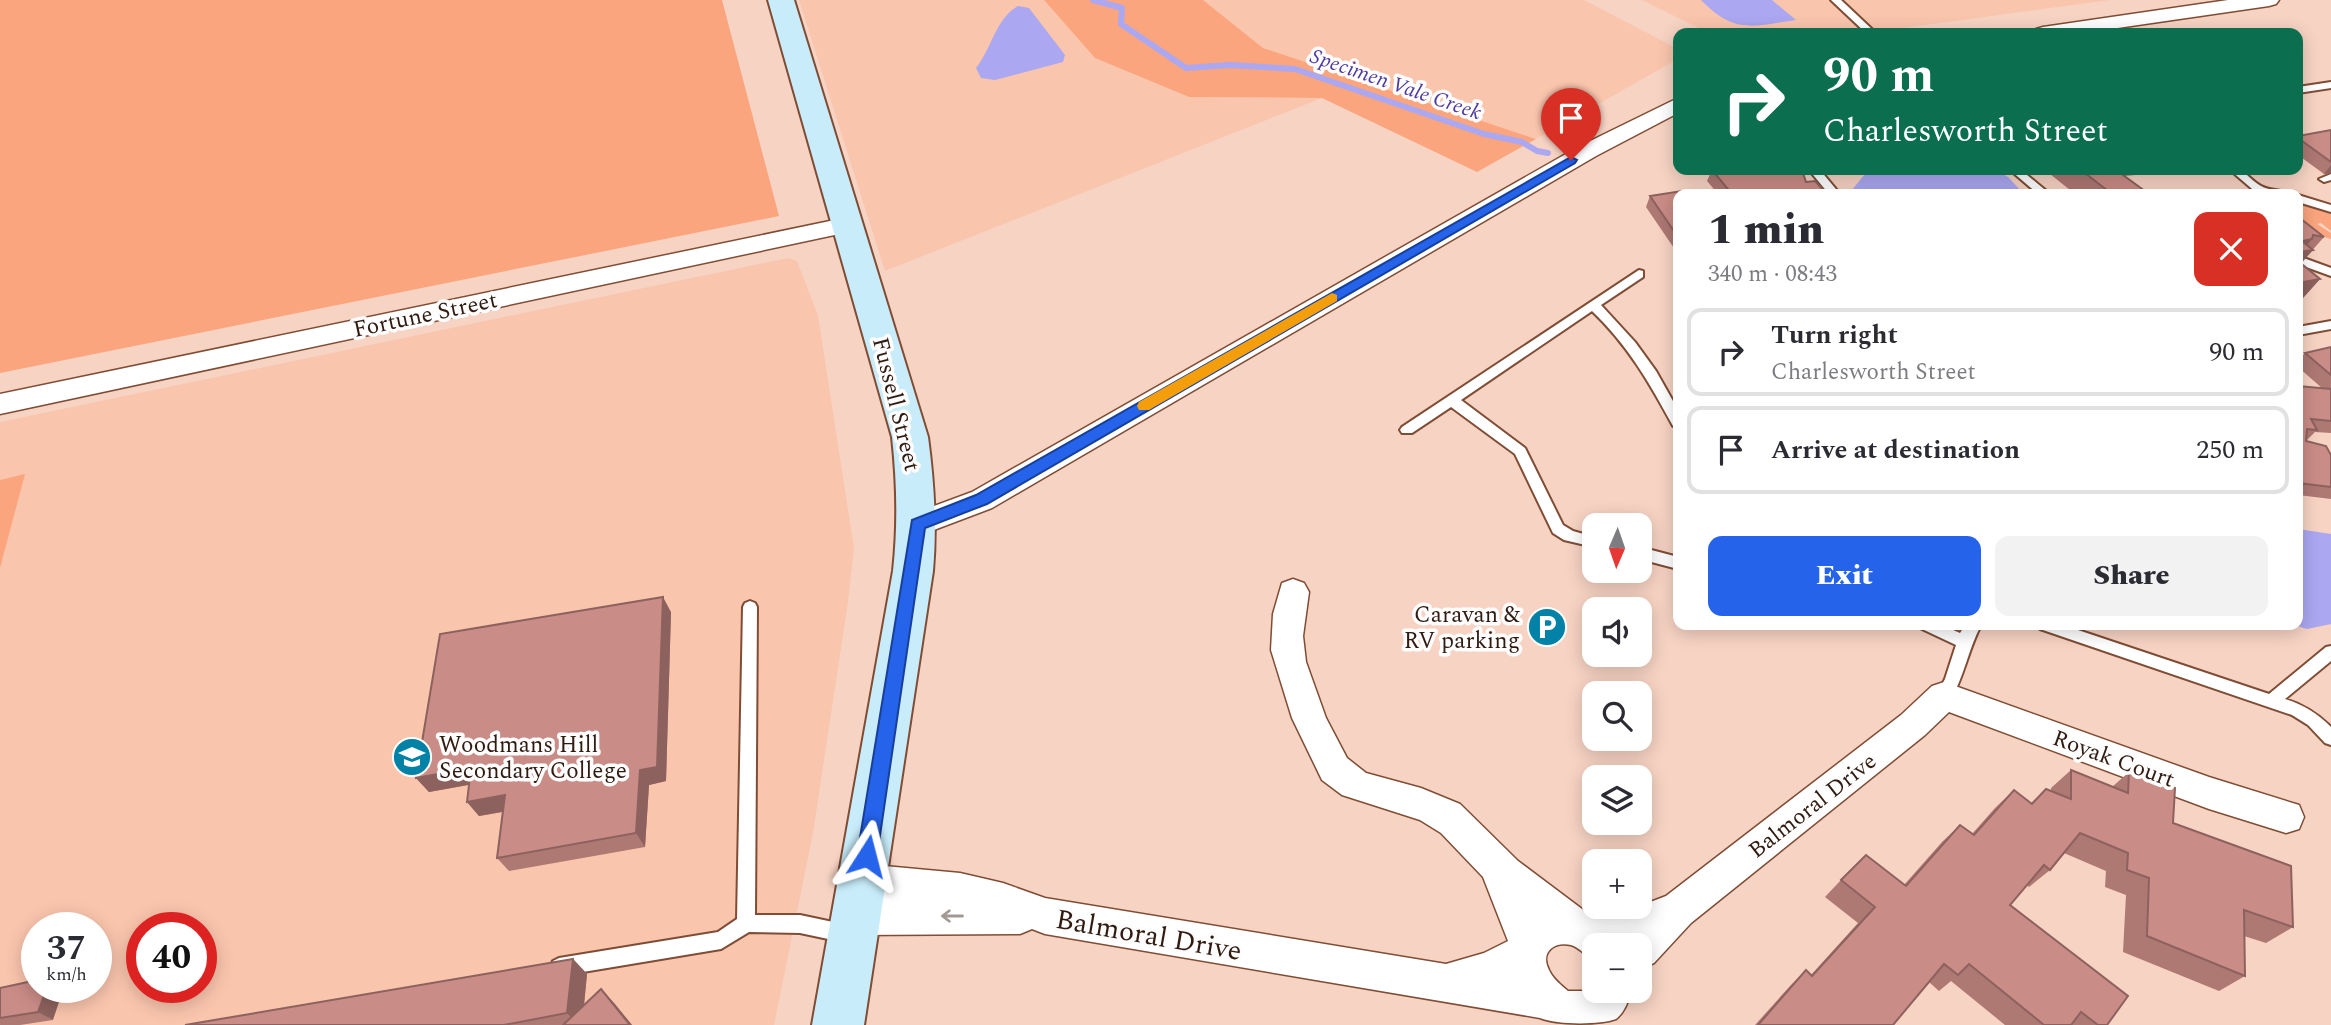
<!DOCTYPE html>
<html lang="en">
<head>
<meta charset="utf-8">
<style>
  body { margin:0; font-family:Spectral,serif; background:#f2f2f3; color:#2b2b33; height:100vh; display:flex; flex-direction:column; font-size:26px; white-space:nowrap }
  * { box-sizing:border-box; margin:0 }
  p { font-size:23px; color:#7c7c81 }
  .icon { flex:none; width:38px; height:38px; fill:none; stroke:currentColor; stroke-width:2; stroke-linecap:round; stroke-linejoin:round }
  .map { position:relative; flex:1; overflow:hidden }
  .side { position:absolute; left:1673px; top:189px; width:630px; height:441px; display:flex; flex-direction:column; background:#fff; border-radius:14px; box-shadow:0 4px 18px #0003 }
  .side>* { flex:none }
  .banner { position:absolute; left:1673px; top:28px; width:630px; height:147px; border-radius:14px; box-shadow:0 4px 18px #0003; background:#0b6e4f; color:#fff; overflow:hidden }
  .needle { width:46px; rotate:182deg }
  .controls { position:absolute; left:1582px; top:513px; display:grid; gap:14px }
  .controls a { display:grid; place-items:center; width:70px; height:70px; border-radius:14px; background:#fff; box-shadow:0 4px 18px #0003; font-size:35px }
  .speed { position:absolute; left:21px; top:912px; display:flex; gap:14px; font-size:35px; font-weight:700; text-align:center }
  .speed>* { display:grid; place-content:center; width:91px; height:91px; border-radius:50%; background:#fff; box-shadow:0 4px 18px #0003; line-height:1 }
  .speed small { font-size:18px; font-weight:400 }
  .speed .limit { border:10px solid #d22; background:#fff; color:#111 }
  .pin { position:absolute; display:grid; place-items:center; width:60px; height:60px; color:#fff; margin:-72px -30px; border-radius:50% 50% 50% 0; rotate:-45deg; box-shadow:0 0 7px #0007 }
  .pin .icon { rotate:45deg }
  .me { position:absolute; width:77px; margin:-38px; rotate:9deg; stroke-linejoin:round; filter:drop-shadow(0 0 5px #0008) }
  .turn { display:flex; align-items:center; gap:24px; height:147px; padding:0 35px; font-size:32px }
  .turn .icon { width:91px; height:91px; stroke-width:2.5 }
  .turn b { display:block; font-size:49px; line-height:60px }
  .round { display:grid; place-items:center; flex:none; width:74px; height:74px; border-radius:14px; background:#f2f2f3 }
  .headline { display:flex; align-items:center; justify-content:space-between; height:119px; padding:0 35px }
  h1 { font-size:42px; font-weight:800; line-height:52px }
  .button { display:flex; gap:14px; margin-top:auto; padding:14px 35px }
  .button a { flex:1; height:80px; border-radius:14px; background:#2563eb; color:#fff; font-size:28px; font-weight:800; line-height:80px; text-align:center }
  .button a+a { background:#f2f2f3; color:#2b2b33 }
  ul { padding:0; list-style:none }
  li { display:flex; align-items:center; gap:21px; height:88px; margin:0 14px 10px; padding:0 21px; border:4px solid #e1e1e2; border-radius:14px }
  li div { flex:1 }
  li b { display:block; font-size:26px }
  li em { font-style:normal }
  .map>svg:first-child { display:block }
</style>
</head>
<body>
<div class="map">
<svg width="2331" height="1025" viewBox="0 0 2331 1025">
  <rect width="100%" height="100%" fill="#f7d3c3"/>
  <path fill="#fac5ad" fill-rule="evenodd" d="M799,0H1044L1095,58L1189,97L1322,98L885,271Z
    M1203,0H1584L1678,49V59L1536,139L1263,48Z
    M1642,0H2110L1866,33H1709Z
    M788,258L797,261L818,316L854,548L848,602L813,833L774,1025H0V422ZM37,928H96V987H37ZM142,928H201V987H142Z"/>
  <path fill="#faa57d" d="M0,0H722L779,216L0,373Z
    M1044,0H1203L1263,48L1536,139L1477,172L1322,98L1189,97L1095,58Z
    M2298,203L2331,214V231L2321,223L2317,224L2331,233V239L2298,229Z
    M25,474L0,568V480Z"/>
  <path fill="#aba7f1" d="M1701,0H1772L1796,20C1753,26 1735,35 1701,0Z
    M1018,6L1029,8L1065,55L1063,62L995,80L981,78L976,68C992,48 996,18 1018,6Z
    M1885,170H1996L2008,177L2024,194H1854L1851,191L1865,174H1883Z
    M2298,529L2331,534V624L2307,629L2294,625H2298Z"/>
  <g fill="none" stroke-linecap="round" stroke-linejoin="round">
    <path stroke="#aba7f1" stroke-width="6" d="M1093,0L1122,8L1121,24L1186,68L1230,65L1295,69L1484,134L1522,142L1537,151L1548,153"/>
    <g stroke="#7f4d35" stroke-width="4">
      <path id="lane" d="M1831,0H1841L1876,33H1866Z
        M2331,82V88L2298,93V87Z
        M1809,170H1820L1840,194H1829Z
        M2010,170H2021L2050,194H2038Z
        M2119,170H2140L2135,173L2119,174Z
        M2230,170C2248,170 2247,178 2261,186C2269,191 2281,189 2290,194H2258Z
        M2331,174V180L2324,182L2319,179Z
        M2298,195L2331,205V212L2298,202Z
        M2298,256L2331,268V276L2298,264Z
        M1639,270L1643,271V277L1601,305L1635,342L1656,371L1678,410V428L1673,426C1650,384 1628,345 1592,311L1461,400L1525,448L1563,525L1573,531L1594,537V547L1564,540L1553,533L1515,454L1451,407L1412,433H1402L1400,430L1402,427Z
        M2331,321V329L2298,335V327Z
        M1640,547L1678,557V569L1640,559Z
        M750,601L755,603L757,607L755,915H800L847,925L853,928L856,934L853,940L847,943L800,933L749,932L721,949L559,976L553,973L550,967L553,961L559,958L718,932L737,919L743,607L745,603Z
        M1920,625H1942L1960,633L1965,625H1981C1968,650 1964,677 1950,701L1944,703L1938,701L1936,696L1945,679L1956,645L1922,629Z
        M2038,625H2063L2269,694L2326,647L2331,646V661L2285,699C2304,705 2317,713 2331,727V745L2325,743L2308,725L2292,715L2040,629Z"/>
    </g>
    <g stroke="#7f4d35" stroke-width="3">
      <path id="street" d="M2228,0H2279L2276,4L2269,6L2083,33H2033L2036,29L2043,27Z
        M1678,98V113L1596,156L992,508L918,536L907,532L903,524L907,516L972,492L1580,146Z
        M849,217L858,220L861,225L858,230L0,414V394Z
        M1293,579L1304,583L1309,592L1303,636L1306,662L1326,718L1347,758L1366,773L1421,788L1460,804L1518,861L1586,912L1640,906L1666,896L1901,715L1932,686L1944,682L2209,777L2299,805L2304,817L2299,829L2286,833L2209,809L1949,712L1925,735L1691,923L1654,963L1640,969V945H1594V960C1586,956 1580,948 1571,945C1553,941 1540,953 1549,970C1553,979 1561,985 1568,991H1588L1594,985V990H1632C1628,1001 1625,1012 1616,1019C1600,1025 1557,1025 1540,1018L1045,934L1032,929L1020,934L856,935L843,930L837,917L843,904L861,899L850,894L845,882L850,870L863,864L960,873L1003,883L1045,898L1446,964L1484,953L1508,941L1483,877L1441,833L1420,820L1342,795L1322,780L1292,718L1271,650L1273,614L1282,583Z"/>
    </g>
    <g stroke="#7f4d35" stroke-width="4">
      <path id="secondary" d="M768,0H794L928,437C934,482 937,526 933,571L864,1025H812L893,571C898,526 897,482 892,437Z"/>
    </g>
    <use href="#lane" fill="#fff" fill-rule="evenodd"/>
    <use href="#street" fill="#fff" fill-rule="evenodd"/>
    <use href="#secondary" fill="#c8ecfa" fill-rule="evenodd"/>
  </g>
  <path fill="#ae7873" d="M2331,130V173L2324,174L2298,155V136Z
    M1712,170L1806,182L1827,194H1718L1707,181Z
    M2045,170H2116L2149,194H2075Z
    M1678,194V254L1646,207L1650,196Z
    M2298,219L2324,237L2301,263L2320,279L2303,298L2298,299Z
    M2331,347V433L2315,432L2306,441L2331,455V499L2298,495V386L2323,389L2298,367V360L2305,353Z
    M671,612L666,781L649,785L645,847L509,871L497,858L503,812L479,816L467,802L469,785L429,792L416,778Z
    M2071,770L2112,787L2129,772L2173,823L2293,927L2266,943L2244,936L2245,976L2219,991L2123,952L2126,895L2105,887L2106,871L2064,853L2050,870L2029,887L2027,885L2010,905L2107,1025H2005L1951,981L1939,991L1929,982L1893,1025H1755L1790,986L1806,970L1811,975L1858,923L1825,897L1841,880L1904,885L1942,842L1960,825L1972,834L1995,808L2014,790L2031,803L2046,789L2051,791V788Z
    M573,959L587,974L584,1005L601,989L632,1025H185Z
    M0,988L53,1020L20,1025H0Z"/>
  <path fill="#8d625e" d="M2331,165V173L2324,174Z
    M2312,239L2301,252L2313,250L2298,267V246L2302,241Z
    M2320,279L2303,298L2298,299V283Z
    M663,597L671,612L666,781L649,785L645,847L636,833L640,770Z
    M471,768L483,782L429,792L416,778Z
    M505,795L516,809L479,816L467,802Z
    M573,959L587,974L582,1025H579L567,1013Z
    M47,987H64L53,1020L38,1012Z
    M601,989L615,1004L632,1025H630Z"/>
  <path fill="#ca8c86" stroke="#8d625e" stroke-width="2" d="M2331,130V162L2298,138V136Z
    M1712,170H1802L1806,182L1815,181L1827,194H1732Z
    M2081,170H2116L2149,194H2112Z
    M1682,191L1685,194H1678V237L1650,196Z
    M2298,219H2301L2324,237L2313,235L2312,239L2302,241L2313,250L2298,252Z
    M2298,261L2320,279L2298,283Z
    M2331,347V375L2305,353Z
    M2298,386L2331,389V421L2311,419L2317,430L2307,429L2306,441L2326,446L2331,455V487L2298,483Z
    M663,597L657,767L640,770L636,833L497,858L505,795L467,802L471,768L416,778L440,634Z
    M2071,770L2128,793L2129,772L2175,788L2173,823L2291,866L2293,927L2244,910L2245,976L2147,936L2149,878L2127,870L2128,853L2080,833L2050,870L2044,865L2010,905L2128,996L2107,1025H2098L2081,1012L2071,1025H2044L1969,964L1958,975L1944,964L1893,1025H1758L1806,970L1812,976L1875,907L1841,880L1866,855L1906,886L1960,825L1974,835L2014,790L2032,804L2046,789L2071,799Z
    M573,959L567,1013L504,1025H185Z
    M37,980V987H47L38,1012L0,1018V988Z
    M601,989L630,1025H563Z"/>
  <defs><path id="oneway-shaft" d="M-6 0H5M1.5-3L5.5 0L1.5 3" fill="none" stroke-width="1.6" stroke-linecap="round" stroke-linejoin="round" transform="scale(1.75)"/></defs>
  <use stroke="#a29894" href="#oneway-shaft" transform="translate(952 916) rotate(180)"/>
  <path fill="#2563eb" stroke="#184099" stroke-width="2" d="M1571,157L1577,160L1575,163L987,504L925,528L877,856L874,863L867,865L860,863L857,856L912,520L976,495Z"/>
  <path fill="#f59e0b" d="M1332,293L1337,295V301L1149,410H1139L1137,406L1139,402Z"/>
  <defs>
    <g id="parking-disc" transform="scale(2.0125)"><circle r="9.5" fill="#0182a6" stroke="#fdfdfd"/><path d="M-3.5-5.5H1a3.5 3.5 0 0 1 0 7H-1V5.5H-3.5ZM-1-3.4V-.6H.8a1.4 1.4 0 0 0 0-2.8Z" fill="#fff"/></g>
    <g id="school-disc" transform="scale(2.0125)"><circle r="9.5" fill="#0182a6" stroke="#fdfdfd"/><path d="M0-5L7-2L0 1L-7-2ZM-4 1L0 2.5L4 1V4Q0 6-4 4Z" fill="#fff"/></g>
  </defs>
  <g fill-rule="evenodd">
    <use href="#parking-disc" x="1547" y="627"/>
    <use href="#school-disc" x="412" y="757"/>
  </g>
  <g text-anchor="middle" stroke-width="7" stroke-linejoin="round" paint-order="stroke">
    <g font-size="21" font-style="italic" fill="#4d39a2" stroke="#fdfdfd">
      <text transform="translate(1396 84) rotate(19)" y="7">Specimen Vale Creek</text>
    </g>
    <g font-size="23" fill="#301b11" stroke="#fdfdfd">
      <text transform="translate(425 314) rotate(-12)" y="8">Fortune Street</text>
      <text transform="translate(897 404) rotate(76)" y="8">Fussell Street</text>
      <text transform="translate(2114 758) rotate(20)" y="8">Royak Court</text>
      <text transform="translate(1812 805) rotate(-38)" y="8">Balmoral Drive</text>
    </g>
    <g font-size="23" fill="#301b11" stroke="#fdfdfd" text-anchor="end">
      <text x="1520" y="622">Caravan &amp;<tspan x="1520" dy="26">RV parking</tspan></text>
      <text x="439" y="752" text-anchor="start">Woodmans Hill<tspan x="439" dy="26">Secondary College</tspan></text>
    </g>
    <g font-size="28" fill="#301b11" stroke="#fdfdfd">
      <text transform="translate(1149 934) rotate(10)" y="10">Balmoral Drive</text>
    </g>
  </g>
</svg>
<div class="controls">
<a><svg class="needle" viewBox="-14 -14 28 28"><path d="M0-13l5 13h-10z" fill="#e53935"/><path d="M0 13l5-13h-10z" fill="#7c7c81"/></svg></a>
<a><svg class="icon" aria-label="sound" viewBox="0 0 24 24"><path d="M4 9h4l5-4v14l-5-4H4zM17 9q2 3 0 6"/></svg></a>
<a><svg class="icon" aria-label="search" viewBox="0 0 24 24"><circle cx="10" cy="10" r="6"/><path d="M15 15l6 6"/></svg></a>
<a><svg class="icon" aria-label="layers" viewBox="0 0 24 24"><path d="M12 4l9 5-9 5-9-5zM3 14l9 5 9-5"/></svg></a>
<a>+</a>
<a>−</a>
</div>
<div class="speed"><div>37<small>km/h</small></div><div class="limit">40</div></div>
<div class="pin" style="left:1571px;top:160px;background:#d93025"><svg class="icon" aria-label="arrive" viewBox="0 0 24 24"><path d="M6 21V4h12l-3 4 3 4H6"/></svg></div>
<svg class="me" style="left:867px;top:856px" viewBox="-20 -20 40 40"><path d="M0-17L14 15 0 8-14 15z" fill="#2563eb" stroke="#fff" stroke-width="4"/></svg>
<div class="banner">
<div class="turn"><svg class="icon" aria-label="right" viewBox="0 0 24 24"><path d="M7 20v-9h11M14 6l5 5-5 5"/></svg><div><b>90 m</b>Charlesworth Street</div></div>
</div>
<section class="side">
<div class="headline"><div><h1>1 min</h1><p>340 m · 08:43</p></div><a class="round" style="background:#d93025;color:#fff"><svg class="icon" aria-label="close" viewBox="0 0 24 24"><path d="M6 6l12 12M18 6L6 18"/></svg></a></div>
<ul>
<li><svg class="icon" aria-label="right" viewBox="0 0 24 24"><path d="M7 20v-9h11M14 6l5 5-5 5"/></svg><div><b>Turn right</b><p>Charlesworth Street</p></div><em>90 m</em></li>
<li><svg class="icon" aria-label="arrive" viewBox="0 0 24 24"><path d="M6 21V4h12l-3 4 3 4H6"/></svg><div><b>Arrive at destination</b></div><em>250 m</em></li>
</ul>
<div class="button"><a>Exit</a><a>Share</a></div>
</section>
</div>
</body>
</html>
